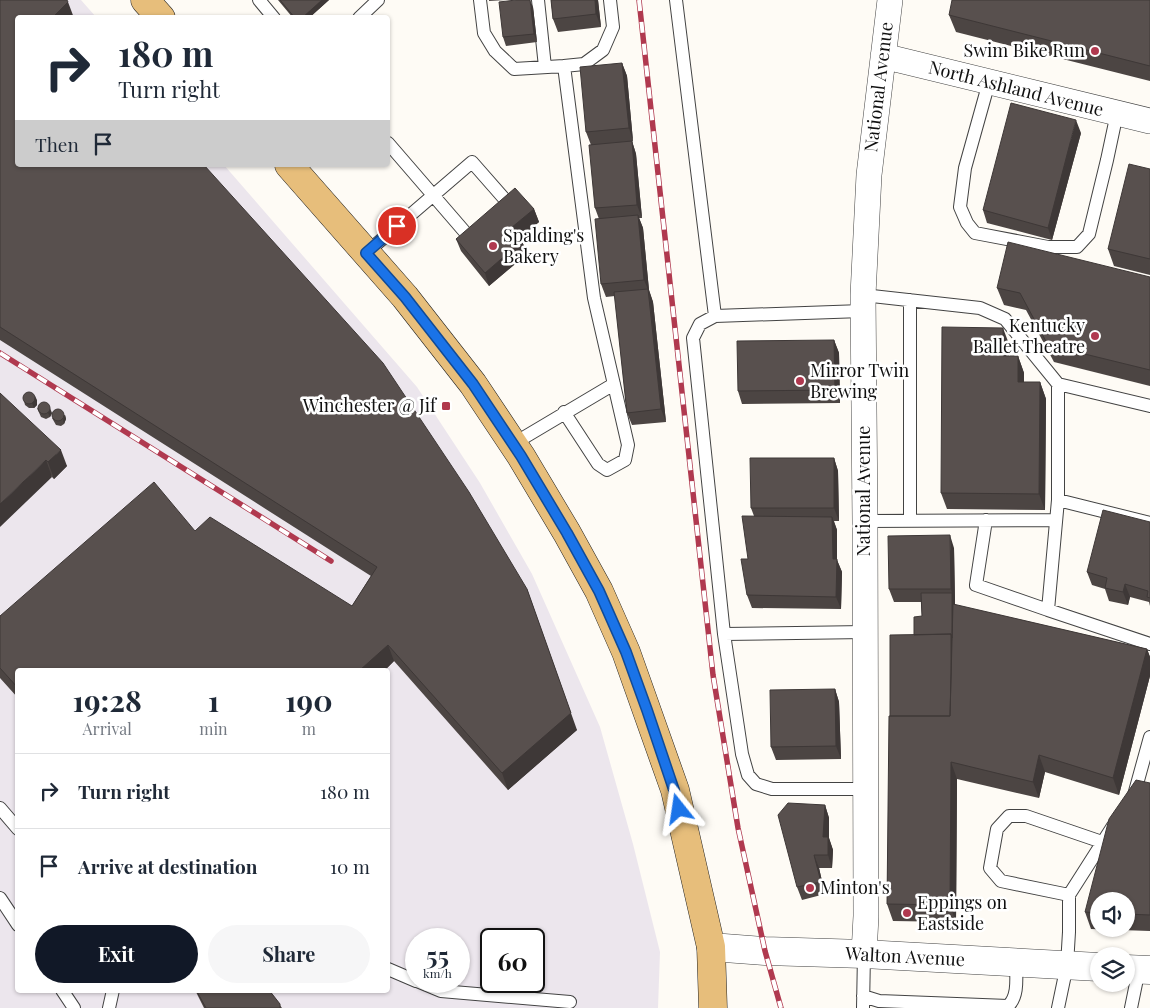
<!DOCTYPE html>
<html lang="en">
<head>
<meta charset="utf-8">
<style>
  body { margin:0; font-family:"Playfair Display",serif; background:#f6f6f7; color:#1f2937; height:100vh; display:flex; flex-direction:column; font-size:19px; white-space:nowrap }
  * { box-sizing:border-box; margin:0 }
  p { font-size:16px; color:#747a83 }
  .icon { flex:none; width:28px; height:28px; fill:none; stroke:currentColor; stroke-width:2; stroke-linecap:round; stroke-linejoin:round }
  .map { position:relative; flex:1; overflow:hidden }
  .sheet { position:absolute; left:15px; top:668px; width:375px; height:325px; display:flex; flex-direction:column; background:#fff; border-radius:5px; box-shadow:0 1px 4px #0004 }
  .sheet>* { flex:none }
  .top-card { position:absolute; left:15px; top:15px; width:375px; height:152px; border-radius:5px; box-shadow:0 1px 4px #0004; background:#fff; color:#1f2937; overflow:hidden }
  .tools { position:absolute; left:1090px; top:892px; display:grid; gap:10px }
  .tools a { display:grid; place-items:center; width:45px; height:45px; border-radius:50%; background:#fff; box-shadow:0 1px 4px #0004; font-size:25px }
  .speed { position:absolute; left:405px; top:928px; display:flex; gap:10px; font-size:25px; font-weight:700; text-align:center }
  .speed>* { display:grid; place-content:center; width:65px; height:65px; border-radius:50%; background:#fff; box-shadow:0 1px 4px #0004; line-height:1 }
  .speed small { font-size:12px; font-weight:400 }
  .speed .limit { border:2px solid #111; border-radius:8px; background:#fff; color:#111 }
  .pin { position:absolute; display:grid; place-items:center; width:42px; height:42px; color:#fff; margin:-21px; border:2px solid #fff; border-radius:50%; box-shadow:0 1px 5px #0007 }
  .me { position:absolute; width:55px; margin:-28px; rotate:345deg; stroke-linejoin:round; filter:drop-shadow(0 0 4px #0008) }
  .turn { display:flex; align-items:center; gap:18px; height:105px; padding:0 20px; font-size:22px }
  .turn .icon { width:65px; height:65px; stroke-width:2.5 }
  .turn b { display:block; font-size:35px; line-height:42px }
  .then { display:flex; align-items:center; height:48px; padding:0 20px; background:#0003; gap:10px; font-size:19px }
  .eta { display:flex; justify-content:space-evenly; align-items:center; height:85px; text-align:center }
  .eta b { font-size:30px; font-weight:700; line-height:35px }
  .button { display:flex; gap:10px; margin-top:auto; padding:10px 20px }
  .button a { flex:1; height:58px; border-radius:30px; background:#111827; color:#fff; font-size:20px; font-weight:700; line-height:58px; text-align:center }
  .button a+a { background:#f6f6f7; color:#1f2937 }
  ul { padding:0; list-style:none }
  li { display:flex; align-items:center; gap:15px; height:75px; padding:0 20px; border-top:1px solid #e0e1e3 }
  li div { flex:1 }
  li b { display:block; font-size:19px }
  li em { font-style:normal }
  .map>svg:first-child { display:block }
</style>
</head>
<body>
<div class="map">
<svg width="1150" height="1008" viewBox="0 0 1150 1008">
  <rect width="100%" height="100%" fill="#fefbf5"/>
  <path fill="#ece6ed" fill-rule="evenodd" d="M0,0H81L96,17L18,18V165H224L417,387L480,483L532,574L600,727L633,844L660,952L658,1008H0ZM18,670H388V990H18ZM416,939H459V981H416ZM491,939H534V981H491Z"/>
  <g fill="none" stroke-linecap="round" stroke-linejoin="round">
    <g stroke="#434343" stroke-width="14">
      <path id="service" d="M259,0L274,18
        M480,0L484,33L495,51L514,69L564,66
        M538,0L545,67
        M676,0L715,316
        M359,18L378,0
        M989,82L965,168L960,207L967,223L975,233L1048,247H1077L1089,234L1107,160L1117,113
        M388,143L470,238
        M366,253L472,162L508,203
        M863,295L980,308L1005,319L1058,384V500L1048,610L1150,644
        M910,300V521
        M862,311L715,316L700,324L693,338L724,634L742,754L748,775L756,784L772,789H864
        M1058,384L1150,406
        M564,412L598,464L607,470L625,460L628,445L594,298L564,66L584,64L603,50L613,27L610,0
        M513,444L614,384
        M1058,500L1150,523
        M986,520L976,585L1048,610
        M865,521L1056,520
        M724,634L865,632
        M1134,795L1150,737
        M0,808L18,829
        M1069,895L1001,881L990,868L997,829L1009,816H1026L1102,842
        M0,898L18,925
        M388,969L416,981
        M417,981L441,991L570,1002
        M62,990L74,1008
        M863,996L879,1001L1008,1006C1019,996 1016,977 1016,963
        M109,1008L113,990
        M863,1008L864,954
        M1058,1008L1067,965L1069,932V895L1113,826
        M1131,1008L1139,969"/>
    </g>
    <g stroke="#434343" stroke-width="26">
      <path id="minor" d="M883,56L1150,121
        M864,954L866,916L865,521L863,295L869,175L890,0"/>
    </g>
    <g stroke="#434343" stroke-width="29">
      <path id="tertiary" d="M711,947L765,951L864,954L1099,967
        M1126,969L1150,970"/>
    </g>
    <g stroke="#212121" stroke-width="29">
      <path id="primary" d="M145,0L161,18
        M289,165L405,297L473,384L521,456L567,533L599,591L626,652L675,790L711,947L713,1008"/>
    </g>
    <use href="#service" stroke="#fff" stroke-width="12"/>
    <use href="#minor" stroke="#fff" stroke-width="25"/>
    <use href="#tertiary" stroke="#fff" stroke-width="28"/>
    <use href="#primary" stroke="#e7be7b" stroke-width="28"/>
    <g stroke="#b0394f" stroke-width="5.5">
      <path id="rail" d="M639,0L713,675L738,828L765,951L781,1008
        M0,353L331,561"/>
    </g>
    <use href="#rail" stroke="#fff" stroke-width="4" stroke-dasharray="11" stroke-linecap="butt"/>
  </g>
  <path fill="#4c4543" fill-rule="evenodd" d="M0,0L18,18V165L577,730L508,790L394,661L385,670H18V698L0,678V616L195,531L352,606L371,576L0,340Z
    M278,0H329L309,18H293Z
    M489,0H506L489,1Z
    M551,0H598L601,27L558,32L553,19Z
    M1150,0V81L956,32L949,15Z
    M533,7L537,42L506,46L503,37Z
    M622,63L627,76L633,141H630H632L636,154L642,218H639L643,228L649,290L653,302L666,422L632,425L627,413L615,296L606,297L601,284L599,219L595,208L591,145L586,132Z
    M1081,133L1052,240L987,223L983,210Z
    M1150,169V275L1114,266L1108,249Z
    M534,209L539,222L520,238L522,241L527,254L489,286L461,251L456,239Z
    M1150,277V386L1054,362L1026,310L1004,305L997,288Z
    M834,340L839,353L840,403L742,404L738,391Z
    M1009,344V356H1018L1024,373V382H1040L1046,399L1045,510L947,509L941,493Z
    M0,393L67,466L54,479L52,477Z
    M37,400V405L34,408H29L25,405L24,401Z
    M37,408L52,413L50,417L46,419L41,417Z
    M65,415L66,419L64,424L61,426L56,425L52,418Z
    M834,458L838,471L839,521H834L837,530V560L842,572L841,609L752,608L747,595L748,559L754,516L751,508Z
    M1150,522V606L1149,602L1130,597L1128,605L1109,601L1105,589L1092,585L1087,572Z
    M954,548L955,605L1147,649L1150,657V676L1119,795L1045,772L1039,798L957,779L956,922L893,921L887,904L890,716L914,635L922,616L921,602H894L889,589Z
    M835,689L839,702L841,759L776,760L771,747Z
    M1150,783V931L1091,929L1085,912ZM1099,901H1126V929H1099Z
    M825,805L829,818V838L833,850L832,868H819L825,894L802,900L797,887Z
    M195,990H269L282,1008H204Z"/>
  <path fill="#3e3837" d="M322,0H329L309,18H302Z
    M530,0L533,7L537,42L534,34Z
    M595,0H598L601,27L596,14Z
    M68,2L74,18H52Z
    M622,63L627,76L633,141L629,128Z
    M1076,120L1081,133L1052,240L1048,228Z
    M632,141L636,154L642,218L637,205Z
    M534,209L539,222L516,241L511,228Z
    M638,215L643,228L649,290L653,302L666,422L661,409L649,292L644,280Z
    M522,241L527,254L489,286L485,273Z
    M1003,328L1009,344V372L1003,356Z
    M834,340L839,353L840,403L835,390Z
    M1018,356L1024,373V398L1018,382Z
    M1040,382L1046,399L1045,510L1039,494Z
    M35,396L37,400V405L34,408L32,403Z
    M50,408L52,413L50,417L48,413Z
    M65,415L66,419L64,424L63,420Z
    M61,450L67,466L54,479L48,462Z
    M834,458L838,471L839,521L834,508Z
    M46,460L52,477L0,527V504Z
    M832,517L837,530V560L842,572L841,609L836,597L833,559Z
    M950,535L954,548L955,601V647L951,720V634L952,593L951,589Z
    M1125,584L1130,597L1128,605L1123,592Z
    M527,589L577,730L508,790L502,773Z
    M388,645L394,661L385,670H360Z
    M1147,649L1150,657V676L1119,795L1113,778Z
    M835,689L839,702L841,759L836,746Z
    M1039,755L1045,772L1039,798L1033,782Z
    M951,762L957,779L956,922L950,905Z
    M825,805L829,818V838L833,850L832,868L828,855L823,837Z
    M814,855L819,868L825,894L821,882Z"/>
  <path fill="#58504e" stroke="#3e3837" d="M0,0H67L68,2L52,18H18V165H204L383,363L469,492L527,589L571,713L502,773L388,645L360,670H18V688L0,668V616L154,482L195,531L210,517L352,606L377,567L0,327Z
    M280,0H322L302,18H295Z
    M516,0H530L534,34L503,37L499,2Z
    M551,0H595L596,14L553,19Z
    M952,0H1150V66L949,15Z
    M622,63L629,128L586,132L580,67Z
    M1011,103L1076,120L1048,228L983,210Z
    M632,141L637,205L595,208L589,145Z
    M1129,164L1150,169V259L1108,249Z
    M515,188L534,209L511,228L522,241L485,273L456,239Z
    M638,215L644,280L601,284L595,219Z
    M1008,242L1150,277V370L1048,345L1020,293L997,288Z
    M648,289L661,409L627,413L614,292Z
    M942,327L1003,328V356H1018V382H1040L1039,494L941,493Z
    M834,340L835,390L738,391L737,341Z
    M23 398a6 6 0 1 1 12 0a6 6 0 1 1-12 0Z
    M0,393L61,450L48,462L46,460L0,504Z
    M38 408a6 6 0 1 1 12 0a6 6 0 1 1-12 0Z
    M52 415a6 6 0 1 1 12 0a6 6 0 1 1-12 0Z
    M750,458H834V508H751Z
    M1103,510L1150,522V598L1147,597L1148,591L1125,584L1123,592L1105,588L1107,578L1087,572Z
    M742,516L832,517L833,559H837L836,597L747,595L741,559H748Z
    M950,535L951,589H889L888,536Z
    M921,593H952V638L951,634L914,635V617L922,616Z
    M953,604L1147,649L1113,778L1039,755L1033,782L951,762L950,905L887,904L889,716H950Z
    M951,634V674L950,716H890V635Z
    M835,689L836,746L771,747L770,690Z
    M1136,780L1150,783V915L1126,914V901H1099V913L1085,912L1109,819Z
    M788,803L825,805L823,837H828V855H814L821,882L797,887L778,815Z
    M196,990H269L280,1004V1008H206Z"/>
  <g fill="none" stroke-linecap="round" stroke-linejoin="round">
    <g stroke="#114b97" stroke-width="12">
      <path id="route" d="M397,226L366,253L405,297L473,384L521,456L567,533L599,591L626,652L647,710L674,790L679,809"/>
    </g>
    <use href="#route" stroke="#1a73e8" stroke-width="9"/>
  </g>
  <g fill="#b0394f" stroke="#fff" stroke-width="2">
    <circle cx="1095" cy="51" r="5"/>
    <circle cx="493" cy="246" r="5"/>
    <circle cx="1095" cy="336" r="5"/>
    <circle cx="800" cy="381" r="5"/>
    <rect x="441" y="401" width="10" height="10" rx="2.5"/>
    <circle cx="810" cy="888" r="5"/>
    <circle cx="907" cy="913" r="5"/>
  </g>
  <g text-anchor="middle" stroke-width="5" stroke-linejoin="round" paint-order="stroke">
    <g font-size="18" fill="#101010" stroke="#fff" text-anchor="start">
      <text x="1085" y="57" text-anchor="end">Swim Bike Run</text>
      <text x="503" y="242">Spalding's<tspan x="503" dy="21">Bakery</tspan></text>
      <text x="1085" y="332" text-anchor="end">Kentucky<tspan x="1085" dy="21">Ballet Theatre</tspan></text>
      <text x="810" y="377">Mirror Twin<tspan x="810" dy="21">Brewing</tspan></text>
      <text x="436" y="412" text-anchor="end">Winchester @ Jif</text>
      <text x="820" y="894">Minton's</text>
      <text x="917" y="909">Eppings on<tspan x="917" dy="21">Eastside</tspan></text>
    </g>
    <g font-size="18" fill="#101010" stroke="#fff">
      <text transform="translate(879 87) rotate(-83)" y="6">National Avenue</text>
      <text transform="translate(1016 89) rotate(14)" y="6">North Ashland Avenue</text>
      <text transform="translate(864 491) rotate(-90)" y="6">National Avenue</text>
      <text transform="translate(905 957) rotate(3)" y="6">Walton Avenue</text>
    </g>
  </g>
</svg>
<div class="tools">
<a><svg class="icon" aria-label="sound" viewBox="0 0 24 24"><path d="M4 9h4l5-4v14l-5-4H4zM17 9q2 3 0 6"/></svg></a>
<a><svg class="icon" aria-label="layers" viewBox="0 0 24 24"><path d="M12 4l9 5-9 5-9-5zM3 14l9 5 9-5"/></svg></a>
</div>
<div class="speed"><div>55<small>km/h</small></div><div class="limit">60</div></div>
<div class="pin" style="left:397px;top:226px;background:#d93025"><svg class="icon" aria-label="arrive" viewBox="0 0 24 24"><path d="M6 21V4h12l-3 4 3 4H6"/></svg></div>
<svg class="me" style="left:679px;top:809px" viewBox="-20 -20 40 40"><path d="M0-17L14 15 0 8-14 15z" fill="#1a73e8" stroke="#fff" stroke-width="4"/></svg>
<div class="top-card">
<div class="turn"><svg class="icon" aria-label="right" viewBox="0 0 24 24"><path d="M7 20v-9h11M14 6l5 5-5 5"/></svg><div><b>180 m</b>Turn right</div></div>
<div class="then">Then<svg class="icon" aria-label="arrive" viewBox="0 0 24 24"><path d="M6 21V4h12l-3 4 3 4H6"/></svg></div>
</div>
<section class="sheet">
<div class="eta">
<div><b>19:28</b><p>Arrival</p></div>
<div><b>1</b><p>min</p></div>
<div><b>190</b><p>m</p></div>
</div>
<ul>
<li><svg class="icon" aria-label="right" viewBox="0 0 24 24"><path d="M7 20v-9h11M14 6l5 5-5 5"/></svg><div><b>Turn right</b></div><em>180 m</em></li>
<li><svg class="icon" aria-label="arrive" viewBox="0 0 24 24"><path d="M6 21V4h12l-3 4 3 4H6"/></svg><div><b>Arrive at destination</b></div><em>10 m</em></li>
</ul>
<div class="button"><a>Exit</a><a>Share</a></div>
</section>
</div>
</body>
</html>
